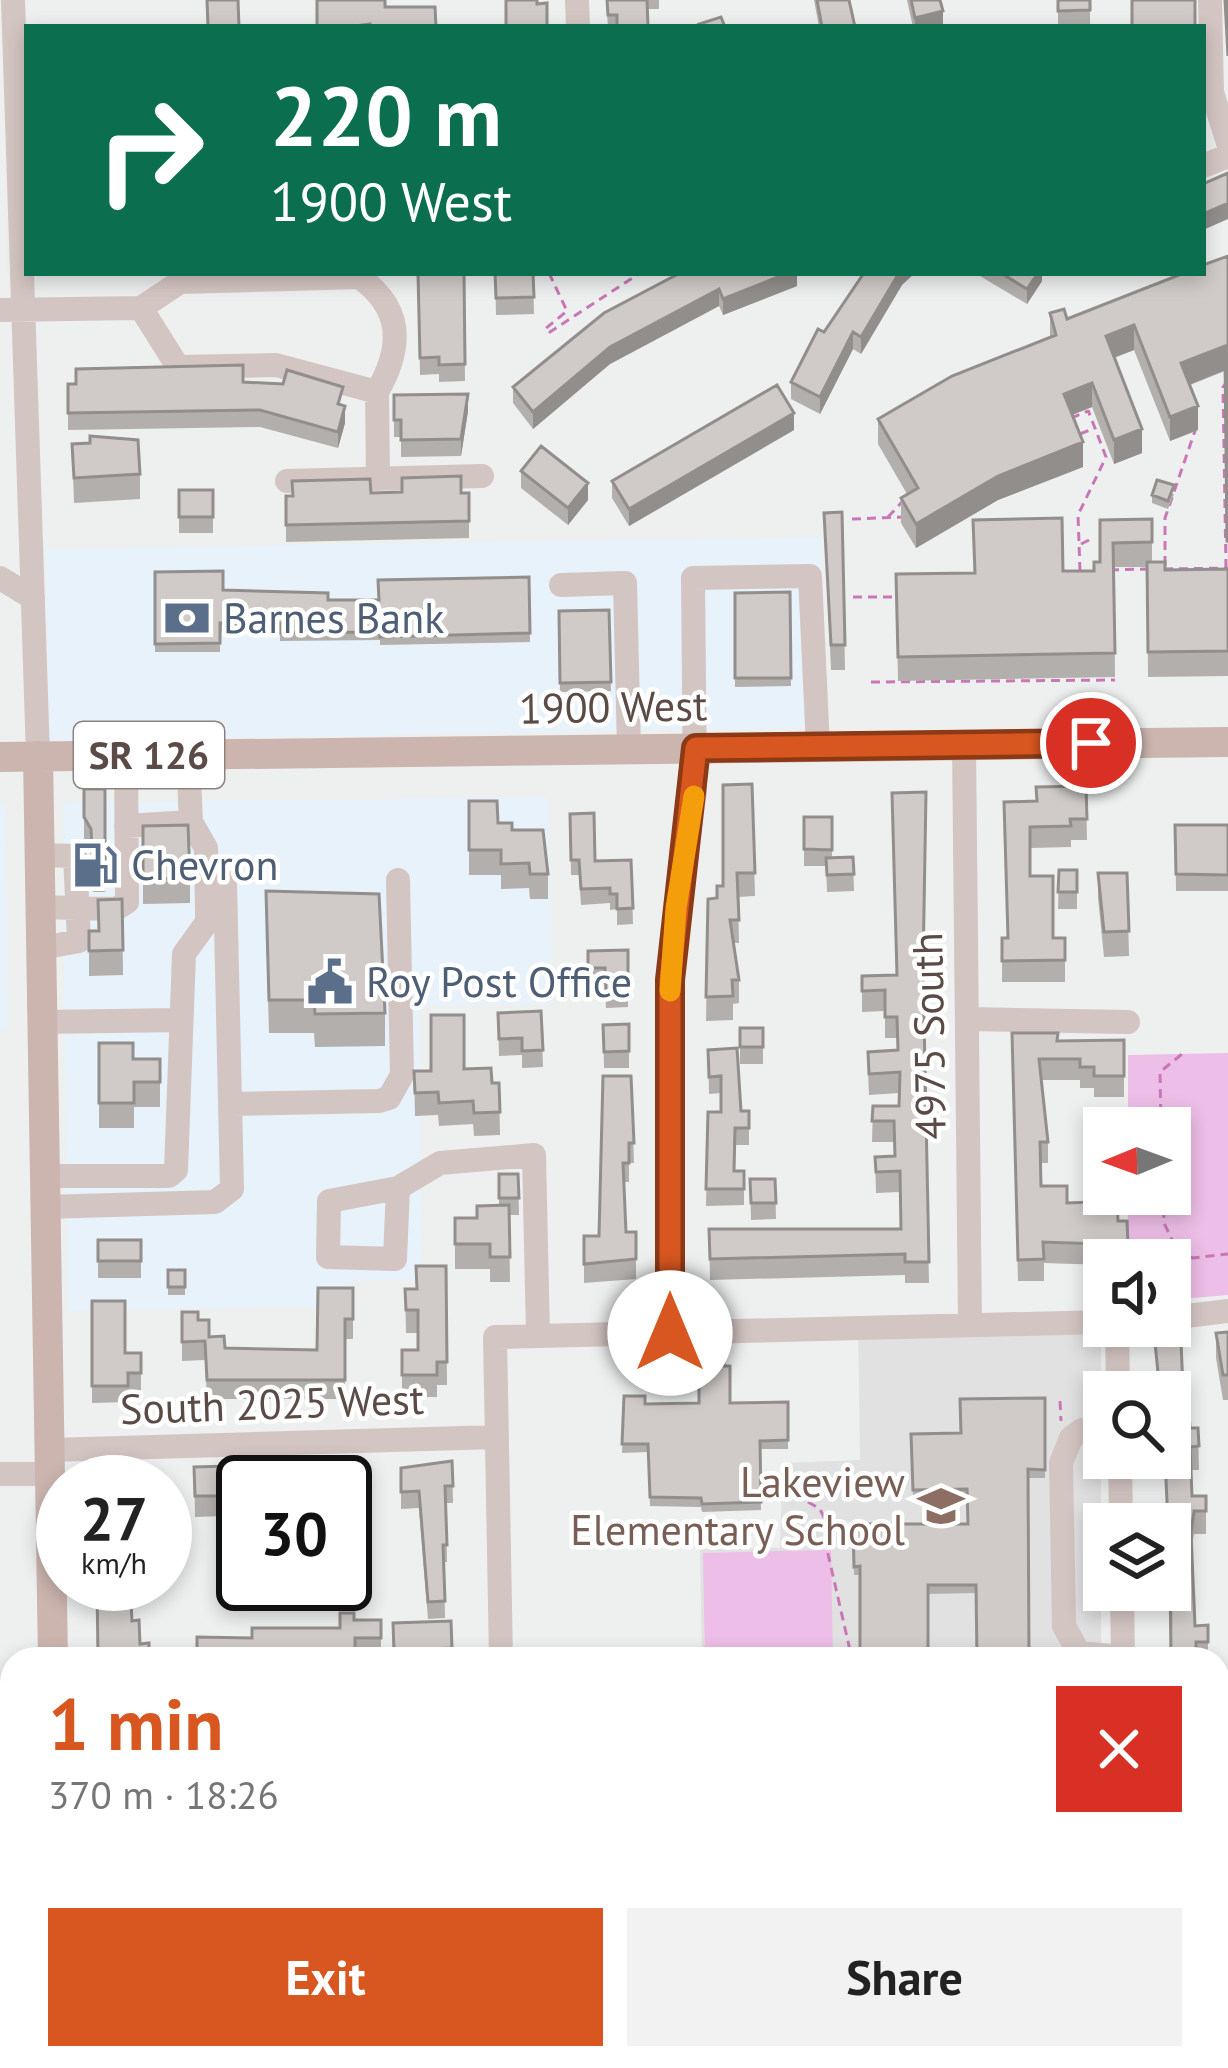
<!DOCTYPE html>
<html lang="en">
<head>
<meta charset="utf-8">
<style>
  body { margin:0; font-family:"PT Sans",sans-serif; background:#f2f2f2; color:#222; height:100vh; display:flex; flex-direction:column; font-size:45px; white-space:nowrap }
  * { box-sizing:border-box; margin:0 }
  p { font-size:39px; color:#767676 }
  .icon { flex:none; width:66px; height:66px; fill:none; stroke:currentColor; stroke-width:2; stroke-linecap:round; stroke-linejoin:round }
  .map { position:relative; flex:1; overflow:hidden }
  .side { position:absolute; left:0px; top:1647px; width:1230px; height:423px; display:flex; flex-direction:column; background:#fff; border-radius:36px 36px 0 0; box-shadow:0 6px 18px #0003 }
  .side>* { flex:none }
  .banner { position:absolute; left:24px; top:24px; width:1182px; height:252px; border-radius:0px; box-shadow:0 6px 18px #0003; background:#0b6e4f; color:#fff; overflow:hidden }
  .needle { width:78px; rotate:269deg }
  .controls { position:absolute; left:1083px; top:1107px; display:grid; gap:24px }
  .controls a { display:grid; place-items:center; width:108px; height:108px; border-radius:0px; background:#fff; box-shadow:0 6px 18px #0003; font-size:60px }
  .speed { position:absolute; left:36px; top:1455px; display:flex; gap:24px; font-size:60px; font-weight:700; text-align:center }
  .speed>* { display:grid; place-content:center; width:156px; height:156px; border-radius:50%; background:#fff; box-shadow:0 6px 18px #0003; line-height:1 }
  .speed small { font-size:30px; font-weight:400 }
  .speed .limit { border:6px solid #111; border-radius:18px; background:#fff; color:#111 }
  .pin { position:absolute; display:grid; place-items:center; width:102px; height:102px; color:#fff; margin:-51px; border:6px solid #fff; border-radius:50%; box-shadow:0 3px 12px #0007 }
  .me { position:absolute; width:132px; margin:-66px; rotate:0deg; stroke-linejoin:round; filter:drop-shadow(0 0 9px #0008) }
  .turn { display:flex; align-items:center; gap:42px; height:252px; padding:0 48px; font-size:54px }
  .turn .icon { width:156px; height:156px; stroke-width:2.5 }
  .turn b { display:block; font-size:84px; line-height:102px }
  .round { display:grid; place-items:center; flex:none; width:126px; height:126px; border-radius:0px; background:#f2f2f2 }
  .overview { display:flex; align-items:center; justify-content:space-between; height:204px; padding:0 48px }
  h1 { font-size:72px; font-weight:800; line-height:90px; color:#d85720 }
  .primary-button { display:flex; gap:24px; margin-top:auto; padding:24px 48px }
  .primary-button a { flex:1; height:138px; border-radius:0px; background:#d85720; color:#fff; font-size:48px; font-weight:800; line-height:138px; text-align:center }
  .primary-button a+a { background:#f2f2f2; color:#222 }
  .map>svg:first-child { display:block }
</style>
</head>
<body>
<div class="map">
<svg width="1228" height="2068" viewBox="0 0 1228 2068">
  <rect width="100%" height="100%" fill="#eef0f0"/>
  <path fill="#e7f2fb" d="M822,537L825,727L49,741L46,549Z
    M548,797L553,1004L419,1006L422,1280L352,1281L350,1306L68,1311L63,803Z
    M5,802L8,1028H0V803Z"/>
  <path fill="#e0e1e0" d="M1101,1317V1659H702L700,1549L780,1548L783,1463L860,1460L858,1321Z
    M0,1865H12V2058H39V2068H0Z"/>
  <path fill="#edbee7" d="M1228,1053V1295L1170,1300V1260H1128V1194H1170V1128H1128V1055Z
    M831,1550L833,1659H705L703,1553Z"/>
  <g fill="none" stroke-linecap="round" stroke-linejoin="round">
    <path stroke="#c977b6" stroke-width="3" stroke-dasharray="9 6" stroke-linecap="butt" d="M549,273L567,311L545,329L550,332L640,273
      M1071,418L1088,411
      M1080,434L1095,428
      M888,517L902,502
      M852,519L904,517
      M1081,544L1091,539
      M1165,565V518L1197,425
      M1226,568L1223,387L1228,381
      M1164,569L1228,568
      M1110,570L1148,569
      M1080,571L1078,515L1106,457L1088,410
      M853,597H900
      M871,682L1115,680
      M1161,1128L1160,1072L1182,1054
      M1163,1194L1164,1223L1178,1252L1193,1258L1228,1254
      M1060,1401L1061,1421
      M808,1502L820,1509L829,1528L828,1554L852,1659
      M829,1528L854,1527"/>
    <path stroke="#d3c5c2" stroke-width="24" d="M13,0L38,756
      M577,0L578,27
      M1212,92L1228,143
      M1203,98L1212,92L1210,0
      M1203,166L1228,156
      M359,277C403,308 403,347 377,392L276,365L178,367L141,308L180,282Z
      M0,310L141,308
      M377,392L378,479
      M287,481L482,476
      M0,578L33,598
      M561,585L625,583L629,749
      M964,745L970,1325
      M126,826L191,822
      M39,855L75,856L79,941L41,948
      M40,907L116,909L127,902L126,755
      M969,1019L1128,1022
      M42,1022L181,1020
      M231,1104L379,1101L389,1098L402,1075L398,880
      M45,1176H169L176,1170L184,954L207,922V911L206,848L191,822L188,755
      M398,1188L395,1259L328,1257L329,1201L398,1188L440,1163L534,1155L538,1336
      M45,1207L215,1202L232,1189L225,882
      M1170,1318L1228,1311
      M1117,1326L1118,1392
      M670,1333V980L695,791L693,578L810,576L818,747
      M1104,1428L1082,1430L1071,1438L1061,1463L1064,1626L1079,1653L1123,1657
      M50,1450L497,1437
      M1120,1458L1121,1524
      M0,1474H49
      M1122,1590L1123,1659
      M501,1659L495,1337L1104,1322
      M1218,1871L1228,1874
      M296,2058V2068
      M508,2058L509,2068
      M761,2058L762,2068
      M1016,2068L1017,2058"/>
    <path stroke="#ccb5af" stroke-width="30" d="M38,756L53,1659
      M0,757L1228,742
      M60,2058V2068"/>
  </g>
  <path fill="#b3afac" d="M606,0H659V9H648V27H608Z
    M814,0H849L855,27H819Z
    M907,0H940L943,27H913Z
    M1058,0H1090V27H1058Z
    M1228,256V566L1225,371L1190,385L1198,430L1170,441L1134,350L1115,357L1142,453L1114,464L1092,407L1072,415L1083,467L998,500L916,548L901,523V498L907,494L878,444V419L1050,337V313L1067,319Z
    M418,273H464L465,381L439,382V374L420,375Z
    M495,273H533L534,314L496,315Z
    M797,273V286L723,315L719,306L610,364L533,429L513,403V387L604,313Z
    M975,273H1042V281L1027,304Z
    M902,285L861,354L853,349L820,414L791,399V382L824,332Z
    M243,382L342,405L345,423L338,448L260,427L68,430V384Z
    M394,395L468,411L461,456L401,457V437H394Z
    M794,430L629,526L612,498V481Z
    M72,444L140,474V499L74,503Z
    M521,471L588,500L568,525L521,488Z
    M179,490H213V533H179Z
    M371,493H469V538L286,542V496Z
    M1174,494L1168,509L1152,503V495Z
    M842,512L845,670H831L824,513Z
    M1152,519V562L1165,570L1228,569V676L1148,677L1147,567H1114L1115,677L898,681L896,574L1094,571L1100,562V520Z
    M155,572L223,590L328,600H379L529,577L530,642L380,645V640L280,641V631H220V652H155Z
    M790,592L791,686L735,687V593Z
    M609,610L611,691L560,692L559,611Z
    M752,784L755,896L738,897L739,943H734L739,980V1003L733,1004V1020L706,1021L708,899L717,898L723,886Z
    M1086,786L1087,840H1071V847L1030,848V876L1053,938H1065V982H1002V938H1007L1037,801Z
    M84,789H105V892H93L91,854L84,842Z
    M469,801L498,823L512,830L548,874V899H530L529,888L501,889V875H469Z
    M570,814L595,861L631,860L633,924L617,925V909L610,910V903L581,905L579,875H571Z
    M804,817H832V858L853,857L854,891L827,892L826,866H804Z
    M1175,825H1228V891H1176Z
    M143,826L190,878V903L143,904Z
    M1059,870H1077V909H1058Z
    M1098,873H1127L1129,956L1104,957L1098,898Z
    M122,899L123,975L89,976V931H98Z
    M266,924L385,1013V1046L315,1047L314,1033H269Z
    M628,950V1007L606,1008L605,984H588V951Z
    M862,976L923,978L929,1283H905V1275L710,1280L709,1229H901L900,1192L876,1193L875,1157L894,1156V1142H872L873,1106H899V1093L869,1095L868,1073V1052L898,1050L897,1038H885V1011L862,1012Z
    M541,1011L543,1067L522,1068V1055L499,1056L498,1013Z
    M629,1024V1068H604L603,1025Z
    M740,1028H763V1064H740Z
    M1012,1033L1057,1041L1124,1040V1097H1094V1088H1080V1080H1041L1048,1142V1163H1040L1041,1186L1067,1203L1118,1221H1127L1128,1260H1104V1265L1044,1263V1281H1018Z
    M99,1043L133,1059H160V1107H134V1128H99Z
    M708,1050L741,1111H749V1145H735V1171H744V1205L706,1206L708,1112H721V1093L709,1094Z
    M464,1069L492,1083H499L500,1135L474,1136L473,1124L439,1126L438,1115L415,1116L414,1071Z
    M631,1076L634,1163H629V1182H624L626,1232H636V1279L584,1283V1236H599Z
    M499,1174H518L519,1215H509L510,1282H490V1269H455V1218H477L499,1206Z
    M750,1179H775L776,1219L751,1220Z
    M98,1240H141V1278H98Z
    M446,1266L447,1385H437V1397H402V1350H418V1333H406L405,1289H416Z
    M168,1270H185V1295H168Z
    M353,1288V1339H345V1399H207L205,1360L182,1361V1312L198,1320L209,1337L225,1348L317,1350Z
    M92,1301L125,1353H141V1390H128V1402L92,1403Z
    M1228,1332V1400H1223L1216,1358V1333Z
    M1155,1343L1190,1428H1198L1199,1470H1191L1192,1496H1206V1534H1194L1191,1550L1195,1626L1208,1625V1659H1170L1166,1490L1163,1458H1170V1392H1158Z
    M624,1396L645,1404L788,1402V1449H760L761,1510L702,1512L701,1507L650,1506L648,1452L622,1453Z
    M1045,1398V1478H1028L976,1593L928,1594L860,1575H854L853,1524H968L967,1497L913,1498L911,1434L961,1433Z
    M452,1461L453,1503H446L447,1562H444L445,1618L428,1619L419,1508L401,1509V1468Z
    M194,1467L229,1481L338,1482H243V1544L225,1545L224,1516L195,1517Z
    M354,1620H381V1654H355V1659H197L252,1638L340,1628Z
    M451,1621L452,1659H394L393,1623Z
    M1218,1771L1228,1773V1830L1218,1827Z
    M1218,1891L1228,1895V1963L1218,1960Z
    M196,2058L254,2068H196Z
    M433,2058H460V2068H433Z
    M813,2058H855V2067L813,2068Z
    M917,2058H966L917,2062Z"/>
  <path fill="#928e8c" d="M943,11V27H915V18Z
    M1228,203V219L1203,230V214Z
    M788,273H797V286L723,315V299Z
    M899,273H915L902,285L861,354V337Z
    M1038,273H1042V281L1027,304V289Z
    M719,289V306L610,364L533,429V412L610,347Z
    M1134,325V350L1106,361V336Z
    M853,332V349L820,414V397Z
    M1228,345V369L1181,388V363Z
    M1092,383V407L1064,418V394Z
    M468,394V411L461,456V439Z
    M345,406V423L338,448V432Z
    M1198,406V430L1170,441V417Z
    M794,413V430L629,526V509Z
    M1142,429V453L1114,464V440Z
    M1083,442V467L998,500L916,548V524L998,476Z
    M588,483V500L568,525V508Z"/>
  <path fill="#d0cbc8" stroke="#928e8c" stroke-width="3" d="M207,0H238L239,27H208Z
    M317,0H385V7H435L436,27H370V24L348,27H317Z
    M506,0H537V4L547,3V27H506Z
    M607,0H647L648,27H617V15H608Z
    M817,0H849L855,27H822Z
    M911,0H940L943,11L915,18Z
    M1058,0H1090V10L1058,11Z
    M1132,0H1195V27H1132Z
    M1225,0H1228V56Z
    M721,17L725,27H701L699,24Z
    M1228,173V203L1203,214V184Z
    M1228,256V345L1181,363L1198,406L1170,417L1134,325L1106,336L1142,429L1114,440L1092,383L1064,394L1083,442L998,476L916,524L901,498L918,488L878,419L952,376L1056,335L1050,313L1064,309L1067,319L1184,273H1203V265Z
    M418,273H464L465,364L439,365V357L420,358Z
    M495,273H533L534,297L496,298Z
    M680,273H788L723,299L719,289L610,347L533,412L513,387L604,313Z
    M864,273H899L861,337L853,332L820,397L791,382L818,329L824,332Z
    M1001,273H1038L1027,289Z
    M1225,358H1228V541H1227Z
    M243,365V382L283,384L287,370L343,387L338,404L345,406L338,432L260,410L68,413V384H76V369Z
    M777,385L794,413L629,509L612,481Z
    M468,394L461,439L401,440V420H394V395Z
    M90,436L138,440L140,474L74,478L72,444L90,443Z
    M541,446L588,483L568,508L521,471Z
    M461,476V493H469V521L286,525V496H293L292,481L370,479L371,493L402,492V478Z
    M1157,480L1174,485L1168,501L1152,495Z
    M179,490H213V517H179Z
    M842,512L845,645H831L824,513Z
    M1062,518L1063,571H1094V562H1100V520L1152,519V542L1113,543L1115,653L898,657L896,574L975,573L973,520Z
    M1147,562H1165V570L1228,569V651L1148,652Z
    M223,571V590L328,593V600H379L378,580L529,577L530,633L380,637V632L280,633V623H220V643L155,644V572Z
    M790,592L791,678H735V593Z
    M609,610L611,682L560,683L559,611Z
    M752,784L755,873H737L739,920H730L739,980H732L733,996L706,997L708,899L717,898V886H723V785Z
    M1086,786L1087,819H1070L1071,826L1030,827V876H1053V938H1065V960L1002,961V938H1008L1004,802L1037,801L1036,787Z
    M84,789H105V867H93L91,829L84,817Z
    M926,792L923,969L929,1262H905V1254L710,1259L709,1229H901L900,1171L876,1172L875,1157L895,1156L894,1121H872L873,1106H899L900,1072L869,1074L868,1052L898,1050L897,1017H885V990L862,991V976L897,975L892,793Z
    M469,801H497L498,823H512V830H543L548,874H530L529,863L501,864V850H469Z
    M594,813L595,861L631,860L633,908L617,909V894H610V888L581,889L579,860H571L570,814Z
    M804,817H832V850L804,849Z
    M188,825L190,878L143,879V826Z
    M1175,825H1228V875L1176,874Z
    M853,857L854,874L827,875L826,858Z
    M1059,870H1077V892H1058Z
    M1098,873H1127L1129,931L1104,932Z
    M266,891L379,894L385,1013L315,1014L314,1000H269Z
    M122,899L123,950L89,951V931H99L98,900Z
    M628,950V990L606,991L605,968H588V951Z
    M541,1011L543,1050L522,1051V1038L499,1039L498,1013Z
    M431,1015H464V1069L491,1068L492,1083H499L500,1112L474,1113L473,1101L439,1103L438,1092L415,1093L414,1071H431Z
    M629,1024V1051L604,1052L603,1025Z
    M740,1028H763V1047H740Z
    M1012,1033H1058L1057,1041L1124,1040V1076H1094V1067H1080V1059H1039L1048,1142H1040L1041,1186H1067V1203L1117,1201L1118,1221H1127L1128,1245L1043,1242L1044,1259L1018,1260Z
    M99,1043H133V1059H160V1082H134V1103H99Z
    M737,1048L741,1111H749V1128H735L734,1171H744V1189H706L708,1112H721V1076L709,1077L708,1050Z
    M603,1076H631L634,1143H629V1163H623L626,1232H636V1259L584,1264V1236H599Z
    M499,1174H518L519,1198H499Z
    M750,1179H775L776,1203H751Z
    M509,1205L510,1257H490V1244H455V1218H477V1206Z
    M98,1240H141V1261H98Z
    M416,1266H446L447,1362H437V1375H402V1350H418V1310H406L405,1289H417Z
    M168,1270H185V1287H168Z
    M318,1288H353V1319H345V1380H207L205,1341L182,1342V1312H198V1320H209V1337L224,1336L225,1348L317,1350Z
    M92,1301H125V1353H141V1373H128V1386H92Z
    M1228,1332V1375H1223L1216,1333Z
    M1181,1342L1184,1412L1189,1411L1190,1428H1198L1199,1446L1190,1447L1192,1496H1206V1511H1194L1191,1533L1195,1626L1208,1625V1642H1196V1659H1171L1170,1524H1168L1165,1458H1170V1392H1160L1155,1343Z
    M704,1361H724V1366H730V1403L788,1402V1440L760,1441L761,1502L702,1504L701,1498L650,1497L648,1444H622L624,1396H645V1404L699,1403V1366Z
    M1045,1398V1470L1028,1469L1029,1659H977L976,1585H928V1659H860V1566L854,1567L853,1524H968L967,1489L913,1490L911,1434L961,1433L960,1399Z
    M452,1461L453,1486H445L447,1545H443L445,1601L428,1602L419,1491L401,1492V1468Z
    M229,1466V1481L265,1482V1467L338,1466V1482H243V1524H225L224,1496H195L194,1467Z
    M140,1469V1475H151V1482H94V1470Z
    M97,1584H130L132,1621L139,1620L140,1644L149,1643V1659H98Z
    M340,1613H354V1620H381V1638H355V1655L241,1654V1659H197V1637L252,1638V1628H340Z
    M451,1621L452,1648L394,1651L393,1623Z
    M1218,1771L1228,1773V1807L1218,1804Z
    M1218,1891L1228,1895V1938L1218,1935Z
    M1218,2043L1228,2045V2068H1222L1223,2062L1215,2060L1218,2058Z
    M108,2058H132V2068H108Z
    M197,2058H254V2068H230V2065L197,2066Z
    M345,2058H370V2068H346Z
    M433,2058H460V2060H433Z
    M563,2058H590V2068H563Z
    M689,2058H713V2068H671L690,2066Z
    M814,2058H844L845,2068H814Z
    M939,2058H966V2068H939Z
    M1065,2058H1105L1104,2068H1064Z"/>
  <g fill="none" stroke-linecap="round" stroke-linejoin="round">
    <g stroke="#8c3915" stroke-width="30">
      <path id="route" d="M670,1333V980L696,748L1091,743"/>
    </g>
    <use href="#route" stroke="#d85720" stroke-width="21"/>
    <path stroke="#f59e0b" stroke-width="21" d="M670,991L676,908L694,796"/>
  </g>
  <defs>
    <g id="bank-bare" transform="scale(3.6)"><path d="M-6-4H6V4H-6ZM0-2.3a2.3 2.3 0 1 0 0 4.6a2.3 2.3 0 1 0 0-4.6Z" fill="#5c6f8a" stroke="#fff" stroke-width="2.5" paint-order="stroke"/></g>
    <g id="fuel-bare" transform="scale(3.6)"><path d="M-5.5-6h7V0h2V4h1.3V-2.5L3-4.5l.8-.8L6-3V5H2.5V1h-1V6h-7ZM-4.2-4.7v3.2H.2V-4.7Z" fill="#5c6f8a" stroke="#fff" stroke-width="2.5" paint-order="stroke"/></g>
    <g id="civic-bare" transform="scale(3.6)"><path d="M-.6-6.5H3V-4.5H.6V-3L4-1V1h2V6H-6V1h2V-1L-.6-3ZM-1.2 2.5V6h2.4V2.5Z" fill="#5c6f8a" stroke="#fff" stroke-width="2.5" paint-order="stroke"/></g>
    <g id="school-bare" transform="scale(3.6)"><path d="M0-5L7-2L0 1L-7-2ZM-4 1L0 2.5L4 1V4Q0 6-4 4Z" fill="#8d6e63" stroke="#fff" stroke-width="2.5" paint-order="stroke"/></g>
  </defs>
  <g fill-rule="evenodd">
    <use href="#bank-bare" x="187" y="618"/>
    <use href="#fuel-bare" x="95" y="865"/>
    <use href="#civic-bare" x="330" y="982"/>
    <use href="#school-bare" x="941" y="1506"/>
  </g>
  <g text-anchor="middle" stroke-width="9" stroke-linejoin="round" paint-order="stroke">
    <rect fill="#fff" stroke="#8c817e" stroke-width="3" x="74" y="722" width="150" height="66" rx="9"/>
    <g font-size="39" font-weight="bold" fill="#5b4b47">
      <text x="149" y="769">SR 126</text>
    </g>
    <g font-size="42" fill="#4e5e75" stroke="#fff" text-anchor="start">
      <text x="223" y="633">Barnes Bank</text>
      <text x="131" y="880">Chevron</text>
      <text x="366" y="997">Roy Post Office</text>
    </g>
    <g font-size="42" fill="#5b4b47" stroke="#fff">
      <text transform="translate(613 707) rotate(-1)" y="15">1900 West</text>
      <text transform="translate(929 1036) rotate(-91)" y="15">4975 South</text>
      <text transform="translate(272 1404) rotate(-2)" y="15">South 2025 West</text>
    </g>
    <g font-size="42" fill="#785e54" stroke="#fff" text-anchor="end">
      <text x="905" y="1497">Lakeview<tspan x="905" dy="48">Elementary School</tspan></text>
    </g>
  </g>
</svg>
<div class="controls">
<a><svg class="needle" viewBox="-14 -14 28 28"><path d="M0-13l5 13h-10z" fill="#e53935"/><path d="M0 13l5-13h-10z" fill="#767676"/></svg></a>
<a><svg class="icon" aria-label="sound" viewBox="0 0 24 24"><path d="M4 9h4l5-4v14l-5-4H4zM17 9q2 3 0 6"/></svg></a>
<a><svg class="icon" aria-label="search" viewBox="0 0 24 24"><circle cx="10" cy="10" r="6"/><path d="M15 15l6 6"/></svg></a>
<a><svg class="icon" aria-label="layers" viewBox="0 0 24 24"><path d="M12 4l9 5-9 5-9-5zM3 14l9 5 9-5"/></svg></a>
</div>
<div class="speed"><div>27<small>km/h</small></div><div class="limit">30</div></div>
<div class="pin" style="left:1091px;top:743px;background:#d93025"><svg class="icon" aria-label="arrive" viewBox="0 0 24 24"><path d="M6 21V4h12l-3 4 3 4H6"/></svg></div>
<svg class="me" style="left:670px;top:1333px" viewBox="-20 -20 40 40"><circle r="19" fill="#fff"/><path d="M0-13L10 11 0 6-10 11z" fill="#d85720"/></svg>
<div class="banner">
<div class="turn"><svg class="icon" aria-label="right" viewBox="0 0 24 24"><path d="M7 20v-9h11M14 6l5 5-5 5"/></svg><div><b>220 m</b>1900 West</div></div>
</div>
<section class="side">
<div class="overview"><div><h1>1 min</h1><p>370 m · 18:26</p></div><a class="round" style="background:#d93025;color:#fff"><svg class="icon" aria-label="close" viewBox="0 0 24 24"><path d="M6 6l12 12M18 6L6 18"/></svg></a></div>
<div class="primary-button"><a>Exit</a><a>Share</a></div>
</section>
</div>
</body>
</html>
